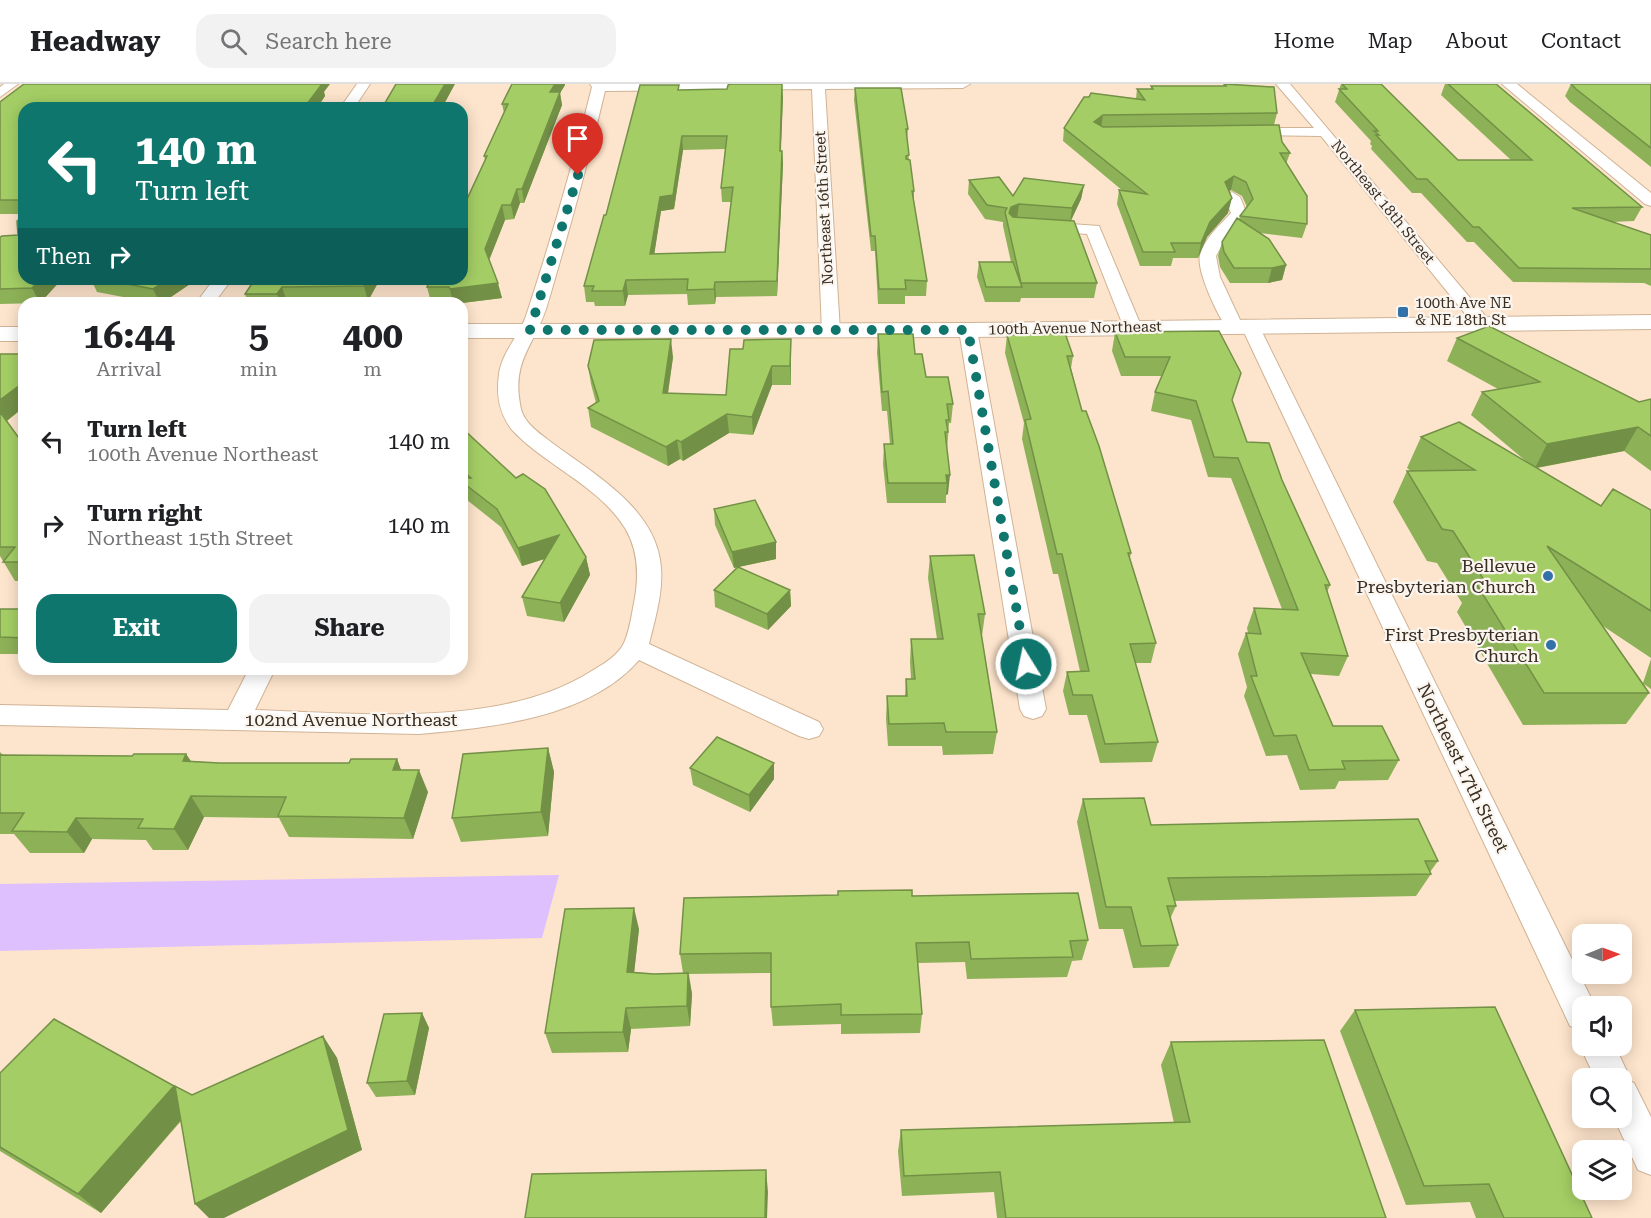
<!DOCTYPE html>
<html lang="en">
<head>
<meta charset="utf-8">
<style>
  body { margin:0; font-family:"Roboto Serif",serif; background:#f2f2f2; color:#202124; height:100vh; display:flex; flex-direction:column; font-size:22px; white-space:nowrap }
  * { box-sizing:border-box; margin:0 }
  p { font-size:20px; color:#757577 }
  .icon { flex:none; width:33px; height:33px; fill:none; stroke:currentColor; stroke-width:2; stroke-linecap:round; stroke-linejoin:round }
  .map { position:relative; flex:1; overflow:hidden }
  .drawer { position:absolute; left:18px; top:213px; width:450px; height:378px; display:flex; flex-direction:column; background:#fff; border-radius:18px; box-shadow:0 3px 15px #0003 }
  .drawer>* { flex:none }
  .hud { position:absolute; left:18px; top:18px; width:450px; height:183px; border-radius:18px; box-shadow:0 3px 15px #0003; background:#0f766e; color:#fff; overflow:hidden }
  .needle { width:39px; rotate:89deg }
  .tools { position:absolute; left:1572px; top:840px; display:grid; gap:12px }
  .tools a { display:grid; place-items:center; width:60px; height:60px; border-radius:12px; background:#fff; box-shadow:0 3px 15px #0003; font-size:30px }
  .pin { position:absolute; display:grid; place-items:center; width:51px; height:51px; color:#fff; margin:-62px -26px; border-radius:50% 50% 50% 0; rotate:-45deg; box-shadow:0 0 6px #0007 }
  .pin .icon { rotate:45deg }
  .me { position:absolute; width:66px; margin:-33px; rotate:350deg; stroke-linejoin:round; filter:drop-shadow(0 0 4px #0008) }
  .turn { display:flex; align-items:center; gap:21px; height:126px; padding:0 18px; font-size:27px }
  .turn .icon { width:78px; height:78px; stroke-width:2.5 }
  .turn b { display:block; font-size:42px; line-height:51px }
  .then { display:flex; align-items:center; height:57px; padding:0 18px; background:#0003; gap:12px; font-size:22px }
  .eta { display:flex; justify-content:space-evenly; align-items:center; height:102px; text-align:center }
  .eta b { font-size:36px; font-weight:700; line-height:42px }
  .button { display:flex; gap:12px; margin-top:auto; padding:12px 18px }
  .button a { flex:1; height:69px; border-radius:18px; background:#0f766e; color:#fff; font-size:24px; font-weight:700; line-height:69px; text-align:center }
  .button a+a { background:#f2f2f2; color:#202124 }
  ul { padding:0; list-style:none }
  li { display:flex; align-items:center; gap:18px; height:84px; padding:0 18px }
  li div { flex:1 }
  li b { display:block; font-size:22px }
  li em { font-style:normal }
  header { display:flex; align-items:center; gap:36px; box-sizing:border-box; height:84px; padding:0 30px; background:#fff; border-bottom:2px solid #e0e0e0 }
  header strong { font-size:28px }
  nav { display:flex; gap:33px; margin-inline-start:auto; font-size:21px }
  .search { width:420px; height:54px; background:#f2f2f2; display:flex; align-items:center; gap:15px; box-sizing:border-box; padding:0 21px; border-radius:18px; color:#757577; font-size:22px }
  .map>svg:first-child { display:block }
</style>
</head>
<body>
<header>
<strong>Headway</strong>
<div class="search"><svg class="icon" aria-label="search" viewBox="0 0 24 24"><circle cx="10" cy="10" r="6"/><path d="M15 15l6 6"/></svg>Search here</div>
<nav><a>Home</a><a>Map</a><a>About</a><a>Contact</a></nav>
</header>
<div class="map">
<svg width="1651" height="1134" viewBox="0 0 1651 1134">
  <rect width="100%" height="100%" fill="#fde4cc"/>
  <path fill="#dfc0fe" d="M559,791L542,854L0,867V800Z"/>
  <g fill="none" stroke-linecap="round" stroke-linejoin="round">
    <g stroke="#d0b395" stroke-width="2">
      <path id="minor" d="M4,0H18L0,13V3Z
        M357,0H370L354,24H340Z
        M590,0H970L963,4L825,5L840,247L838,251H824L822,247L812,5L605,7C588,79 568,151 547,222C535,261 512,275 520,320C522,338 538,348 551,358C593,390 657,424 661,484C663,510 655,535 649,560L819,638L823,645L819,652L809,655L799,652L639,576C589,634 490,644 419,650L0,641V621L228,626L249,585H275L255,626C358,629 499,645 590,588C602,581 618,572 624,559C629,548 631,535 633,524C639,497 640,469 625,444C598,401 546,382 512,346C499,329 496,311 499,290C502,268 519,252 526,232C551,156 573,80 592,3Z
        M1276,0H1290L1487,234L1490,238L1487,242H1475L1321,52L1240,51L1238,48L1240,45L1245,44H1314Z
        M1502,0H1517L1651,109V122L1645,120Z
        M1232,108L1240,113L1247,130L1226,154L1216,172L1220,193L1242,240L1250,236L1256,238L1259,242L1594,920L1595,922H1582V946L1570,942L1242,244L1234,248L1228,246C1218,232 1196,187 1200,171C1204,155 1220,141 1231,129L1224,113Z
        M1042,138L1099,142L1142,244L1139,248H1127L1124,244L1087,150L1036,146L1034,143Z
        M214,195H232L214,219H196Z
        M968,240L975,242L977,246L1046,625L1042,632L1033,635L1024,632L1020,625L959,246L961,242Z
        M1582,956V962H1615L1630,994L1629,997L1634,999L1651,1033V1091L1638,1086L1614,1034H1622V994H1595L1580,962Z"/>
    </g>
    <g stroke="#d0b395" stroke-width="2">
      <path id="tertiary" d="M1651,231V245L968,253L462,254V240L968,239Z
        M0,243H24V257H0Z"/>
    </g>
    <use href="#minor" fill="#fff" fill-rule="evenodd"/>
    <use href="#tertiary" fill="#fff" fill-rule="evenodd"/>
  </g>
  <path fill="#8db157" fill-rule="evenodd" d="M1224,0L1277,29L1274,41L1282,58L1290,69L1286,80L1307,140L1302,154L1260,149L1286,181L1282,196L1268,199H1230L1220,183L1218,172L1222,158L1239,135L1240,132L1247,123L1242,112L1231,106L1229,107L1228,129L1207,153L1198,174H1173L1171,182H1140L1117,120L1119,106L1123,107L1063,57L1064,44L1089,13L1136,15L1137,5H1151V2H1223Z
    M1341,0H1381L1458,76H1511L1441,11L1445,0H1496L1642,123L1634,137L1612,138L1651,151V202L1644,199L1513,198L1474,158H1467L1421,109H1412L1371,65L1372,62L1370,60L1371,57L1335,18Z
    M1571,0H1651V83L1570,18L1565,12Z
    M565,1L560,9L562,21L524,119H520L514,135L505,136L489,176L502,214L462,219L431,218L427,203L485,76L484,72L504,29L502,20Z
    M855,4L908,45L907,55L909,76L914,107V118L927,197L926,212H905V220H878L875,167H871L854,16Z
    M680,6L783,13L781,67H782L783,80L777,212L716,213L715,220L688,221L687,210L628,211L625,222H595L594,218H586L584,202L606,131ZM725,65L721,104L722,118H731L725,168L654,170L661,127L674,125L683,66Z
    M324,8L325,12L317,24H24V130H0V18Z
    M969,96L1013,112L1084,101L1081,115L1071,137L1097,199L1094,214H1021L1020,218H985L977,193L979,178H1011L1003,142V138L985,135L968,110Z
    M18,151L24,195H62L40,219L0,220V153Z
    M91,195H188L190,200L162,219H155L97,208Z
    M255,195H380L368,217L248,219L245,210Z
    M1219,247L1232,317L1247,358L1282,396L1330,501L1327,508L1348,572L1339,592L1311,590L1333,642L1399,676L1388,696L1339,697L1335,705L1300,706L1287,671L1266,672L1244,612L1247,603L1238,570L1246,549H1248L1247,544L1254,524L1282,525L1231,394L1208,393L1191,336L1151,327L1155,308L1162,292H1121L1112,267L1115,248Z
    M878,250L915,270L926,293L953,320L951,339H949L947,366L948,410L946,411V419H887L883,380L884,360H890L887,327H882L877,269Z
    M1007,251L1073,272L1071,284L1082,327L1131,469L1130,474L1156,559L1151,579H1135L1158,658L1152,678L1100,679L1087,631H1069L1063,607L1067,588L1080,587L1058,490H1053L1022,355L1024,339L1005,269Z
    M1457,254L1639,318L1651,315V387L1624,367L1537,384L1601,422L1651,426V574L1603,542L1643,599L1651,575V605L1644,600L1649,609L1626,640L1523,641L1457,528L1462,519L1437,479L1427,477L1393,418L1407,387H1411L1407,384L1421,353L1527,378L1471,331L1482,308L1498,305L1447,277Z
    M791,255V301H772L753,351L729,349L683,377L680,375L668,382L591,343L588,324L596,319L591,300L588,282L673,273L668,310L726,311L743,265Z
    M0,270H24V323L7,337L24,361V497H15L0,472Z
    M462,344L586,473L590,491L564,538L527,532L522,513L545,475L522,482L501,443L462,412Z
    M714,425L776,458V475L738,483L790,506L791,522L768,546L715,523L714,506L738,483L734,484L715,441Z
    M930,472L985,530L982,552L997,648L993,670L943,671L942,662H888L886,635L887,612H905L906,595H911L910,578L911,555H937L928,494Z
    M0,525H24V570H0Z
    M548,664L554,688L548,752L461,758L452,734Z
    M0,668L3,671L132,672L186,670L191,677L219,679H349L397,675L401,686L428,708L413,755L289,753L279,734L204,733L188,766H153L146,756L92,755L84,769H30L14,750H0Z
    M690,684L774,695L750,728L693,701Z
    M1083,715L1151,741L1438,777L1430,788L1431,790L1416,812L1174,817L1176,822L1170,835L1178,861L1169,883L1133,884L1123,845H1099L1077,738Z
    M912,812L1088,856L1082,876L1072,877L1067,893L967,895L965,878L918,879L922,930L920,949L841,950V940L773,942L771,923V889L689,890L692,910L690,942L631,945L628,968L552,969L545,949L639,845L634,888L654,890L683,889L680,870Z
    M1355,926L1592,1134H1476L1470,1118L1406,1121L1340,947Z
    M422,929L429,944L415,1011L376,1013L367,999Z
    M323,952L337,974L362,1066L181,1037L101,1129L0,1067V989L192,1011Z
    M1171,958L1386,1134H997L994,1108L902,1112L898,1067L901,1046L1174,1039L1161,981Z"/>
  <path fill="#739047" d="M317,0H330L324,8L325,12L317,24H304Z
    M445,0H455L442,24H431Z
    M555,0H565V1L560,9L562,21L524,119L522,105L550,8Z
    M782,0L783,13L780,81V67Z
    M1103,31L1101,44L1094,38Z
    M682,52L683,66L674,125L661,127L652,185L650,170L660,113Z
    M782,67L783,80L777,212V197Z
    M1234,92L1231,106L1222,112L1225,98Z
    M1084,101L1081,115L1070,138L1072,124Z
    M517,105L520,119L514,135L511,121Z
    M1232,114L1228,129L1207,153L1198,174L1201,159L1210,138Z
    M1019,120L1017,135L1009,138L1007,143L1009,129L1011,123Z
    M502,121L505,136L488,179L485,165Z
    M1286,181L1282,196L1268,199L1272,184Z
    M41,195H62L40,219L32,204Z
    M169,195H188L190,200L162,219H160L153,205Z
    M368,195H380L368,217L364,202Z
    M626,196L628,211L625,222L623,207Z
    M715,198L716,213L715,220L714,205Z
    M498,199L502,214L462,219H453L450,205Z
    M282,203L287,218V219H281L277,210Z
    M671,255L673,273L665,328L663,309Z
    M791,255V301L790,282Z
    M772,282V301L753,351L752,333Z
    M24,298V323L5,338L0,330V316Z
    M727,330L729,349L683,377L681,358Z
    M1638,343L1624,367L1535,384L1547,360Z
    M677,356L680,375L668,382L666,363Z
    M946,391H950L948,410L946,411L947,399Z
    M559,451L563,469L522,482L518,464Z
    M776,458V475L734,484L732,468Z
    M586,473L590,491L564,538L560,519Z
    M790,506L791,522L768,546L767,530Z
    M548,664L554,688L548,752L541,728Z
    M186,670L200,692L183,677Z
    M397,675L405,697L393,686Z
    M774,679V695L750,728L749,711Z
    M419,686L428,708L413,755L404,734Z
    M191,712L204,733L188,766L174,745Z
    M76,734L92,755L84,769L67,748Z
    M634,824L639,845L632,908L627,888Z
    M688,889L692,910L690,942L687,922Z
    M626,924L631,945L628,968L623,948Z
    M422,929L429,944L415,1011L407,997Z
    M323,952L337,974L362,1066L224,1134H209L195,1120Z
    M174,1002L193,1022L101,1129L78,1110Z
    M766,1086L768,1108L767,1134H765Z"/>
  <path fill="#a4ce65" stroke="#739047" stroke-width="1.5" fill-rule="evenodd" d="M24,0H322L304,24H24V116H0V18Z
    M396,0H445L431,24H382Z
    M512,0H555L550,8H560L522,105H517L511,121H502L485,165L498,199L450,205L449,203H427L430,195H462V126L487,72H484L508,20H502Z
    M731,0H782L780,67H782L777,197L715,198L714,205L687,206L688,195L626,196L623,207H592L594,202H584L604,131H606L640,1H679L678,6L727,5L728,1ZM682,52H727L721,104L733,103L725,168L650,170L660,113L673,111Z
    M1224,0L1274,3L1277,29L1103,31L1094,38L1103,43L1279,41L1282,58L1290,69H1280L1307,112V140L1240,132L1253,115L1246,98L1234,92L1225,98L1232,114L1210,138L1201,159H1171L1175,168H1143L1119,106L1147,110L1064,44L1084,13H1089L1091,9L1145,16L1137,5H1153L1151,2H1226Z
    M1342,0H1381L1458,76H1532L1448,0H1496L1642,123L1572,124L1651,151V185L1519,184L1479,143H1473L1427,95H1417L1376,51H1379L1374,47H1378L1339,5H1347Z
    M1571,0H1651V64L1576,5Z
    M855,4H901L908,45H906L909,71L906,72V75L910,76L914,107H912L927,197L905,196L906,205H879L875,152H871Z
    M999,93L1013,112L1024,94L1084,101L1072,124L1019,120L1011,123L1009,129L1013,133L1074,137L1097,199H1021L1005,128L1007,124L987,121L969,96Z
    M24,131V195H41L32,204L0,205V153L2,152L18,151L17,137Z
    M1237,134L1269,155L1286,181L1272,184H1234L1224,168L1222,158Z
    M979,178H1013L1022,203H986Z
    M101,195H169L153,205Z
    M255,195H368L364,202L282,203L277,210H245Z
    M1489,242L1639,318L1651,315V352L1638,343L1547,360L1482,308L1540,298L1457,254Z
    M1219,247L1241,289L1232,316L1247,358L1269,359L1282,396L1330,501H1325L1348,572L1301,569L1333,642H1382L1399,676L1342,677L1345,685L1309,686L1296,651L1274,652L1251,592H1257L1246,549L1261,550L1254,524L1298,526L1238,374L1214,373L1196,317L1155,308L1170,273H1125L1115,248Z
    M1065,249L1073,272H1067L1082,327H1086L1099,362L1131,469H1128L1156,559L1130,560L1158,658L1105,660L1092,611H1073L1067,588L1089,587L1062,470H1057L1025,336L1031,335L1007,251Z
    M878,250H913L915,270H922L926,293H948L953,320H947L949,336H946L948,348H945L950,391H946L947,399H888L884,360H893L888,307L882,308Z
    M671,255L663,309L726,311L730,265H743L744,256L791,255L790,282H772L752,333L727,330L681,358L677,356L666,363L588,324L599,317L588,282L594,256Z
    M0,270H24V298L0,316Z
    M0,328L24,361V478H3L15,463H0Z
    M1459,338L1601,422L1613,405L1651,426V527L1547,462L1649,609H1544L1474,496H1484L1453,447L1442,445L1407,387L1475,386L1421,353Z
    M462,344L516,394L523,390L545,405L586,473L560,519L522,513L559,451L518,464L497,425L462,398V394H471L462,386Z
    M755,416L776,458L732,468L714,425Z
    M974,471L985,530H978L997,648H946L944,639L889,640L887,612H907L906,595H915L911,555H943L930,472Z
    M738,483L790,506L767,530L714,506Z
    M0,525H24V554L0,553Z
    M717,653L774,679L749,711L690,684Z
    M548,664L541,728L452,734L463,670Z
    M134,670H186L183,677L219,679H349L351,675H397L393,686H419L404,734L278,732L286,713L191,712L174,745L138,744L143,735L76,734L67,748L12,747L24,729H0V671L132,672Z
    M1144,714L1151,741L1418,735L1438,777H1425L1431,790L1168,794L1176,822H1167L1178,861L1141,862L1131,823H1106L1083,715Z
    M912,806V812L1078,809L1088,856L1070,857L1073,873L971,875L969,858L916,859L922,930L841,931V920L771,923V869L680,870L684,814L838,811V807Z
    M634,824L627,888L654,890L688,889L687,922L626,924L623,948L545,949L565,825Z
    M1495,923L1592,1134H1504L1489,1100L1424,1102L1355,926Z
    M422,929L407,997L367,999L384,930Z
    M54,935L174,1002L78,1110L0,1063V989Z
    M323,952L348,1046L195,1120L175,1002L192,1011Z
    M1324,956L1386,1134H1006L1000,1088L904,1092L901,1046L1190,1038L1171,958Z
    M766,1086L765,1134H525L532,1090Z"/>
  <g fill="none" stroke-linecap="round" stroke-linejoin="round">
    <path stroke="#0f766e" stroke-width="10" stroke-dasharray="0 18" d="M578,91L530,246H968L1026,580"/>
  </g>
  <g fill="#3272a9" stroke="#fbf5ef" stroke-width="2">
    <rect x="1397" y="222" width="12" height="12" rx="3"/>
    <circle cx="1548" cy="492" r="6"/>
    <circle cx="1551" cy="561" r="6"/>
  </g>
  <g text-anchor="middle" stroke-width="4.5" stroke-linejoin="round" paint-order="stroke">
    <g font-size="15" fill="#392e22" stroke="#fbf5ef">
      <text transform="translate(1383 118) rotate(51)" y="5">Northeast 18th Street</text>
      <text transform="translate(824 124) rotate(-93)" y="5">Northeast 16th Street</text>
      <text transform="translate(1075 244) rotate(-1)" y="5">100th Avenue Northeast</text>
    </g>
    <g font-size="15" fill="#392e22" stroke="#fbf5ef" text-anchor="start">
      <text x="1415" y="224">100th Ave NE<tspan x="1415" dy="17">&amp; NE 18th St</tspan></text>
    </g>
    <g font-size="18" fill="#392e22" stroke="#fbf5ef" text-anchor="end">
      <text x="1536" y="488">Bellevue<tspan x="1536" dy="21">Presbyterian Church</tspan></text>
      <text x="1539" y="557">First Presbyterian<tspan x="1539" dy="21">Church</tspan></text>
    </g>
    <g font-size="18" fill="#392e22" stroke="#fbf5ef">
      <text x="351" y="642">102nd Avenue Northeast</text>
      <text transform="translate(1463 684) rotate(64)" y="6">Northeast 17th Street</text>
    </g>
  </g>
</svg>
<div class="tools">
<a><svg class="needle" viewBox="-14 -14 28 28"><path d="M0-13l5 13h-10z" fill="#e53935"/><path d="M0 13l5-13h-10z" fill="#757577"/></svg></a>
<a><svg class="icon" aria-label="sound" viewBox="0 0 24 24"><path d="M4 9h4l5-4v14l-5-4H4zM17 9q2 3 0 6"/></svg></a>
<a><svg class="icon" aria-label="search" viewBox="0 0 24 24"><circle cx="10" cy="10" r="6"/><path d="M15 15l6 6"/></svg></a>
<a><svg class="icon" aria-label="layers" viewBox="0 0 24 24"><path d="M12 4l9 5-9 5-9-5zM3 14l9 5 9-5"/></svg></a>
</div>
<div class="pin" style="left:578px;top:91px;background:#d93025"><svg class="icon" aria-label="arrive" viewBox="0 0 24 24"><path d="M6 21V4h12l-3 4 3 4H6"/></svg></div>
<svg class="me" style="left:1026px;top:580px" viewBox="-20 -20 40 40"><circle r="17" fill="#0f766e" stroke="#fff" stroke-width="3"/><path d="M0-11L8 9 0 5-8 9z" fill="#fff"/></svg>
<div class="hud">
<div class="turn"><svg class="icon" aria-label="left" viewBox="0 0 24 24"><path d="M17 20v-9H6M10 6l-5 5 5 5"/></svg><div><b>140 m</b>Turn left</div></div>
<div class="then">Then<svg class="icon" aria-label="right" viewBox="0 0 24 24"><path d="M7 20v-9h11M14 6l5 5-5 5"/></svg></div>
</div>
<section class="drawer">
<div class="eta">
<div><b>16:44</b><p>Arrival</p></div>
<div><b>5</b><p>min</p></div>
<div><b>400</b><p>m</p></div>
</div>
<ul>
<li><svg class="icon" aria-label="left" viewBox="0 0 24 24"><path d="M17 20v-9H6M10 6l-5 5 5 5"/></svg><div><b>Turn left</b><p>100th Avenue Northeast</p></div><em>140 m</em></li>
<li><svg class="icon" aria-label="right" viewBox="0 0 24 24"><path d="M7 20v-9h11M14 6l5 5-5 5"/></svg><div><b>Turn right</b><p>Northeast 15th Street</p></div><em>140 m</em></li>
</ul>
<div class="button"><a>Exit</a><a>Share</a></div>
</section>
</div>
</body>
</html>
